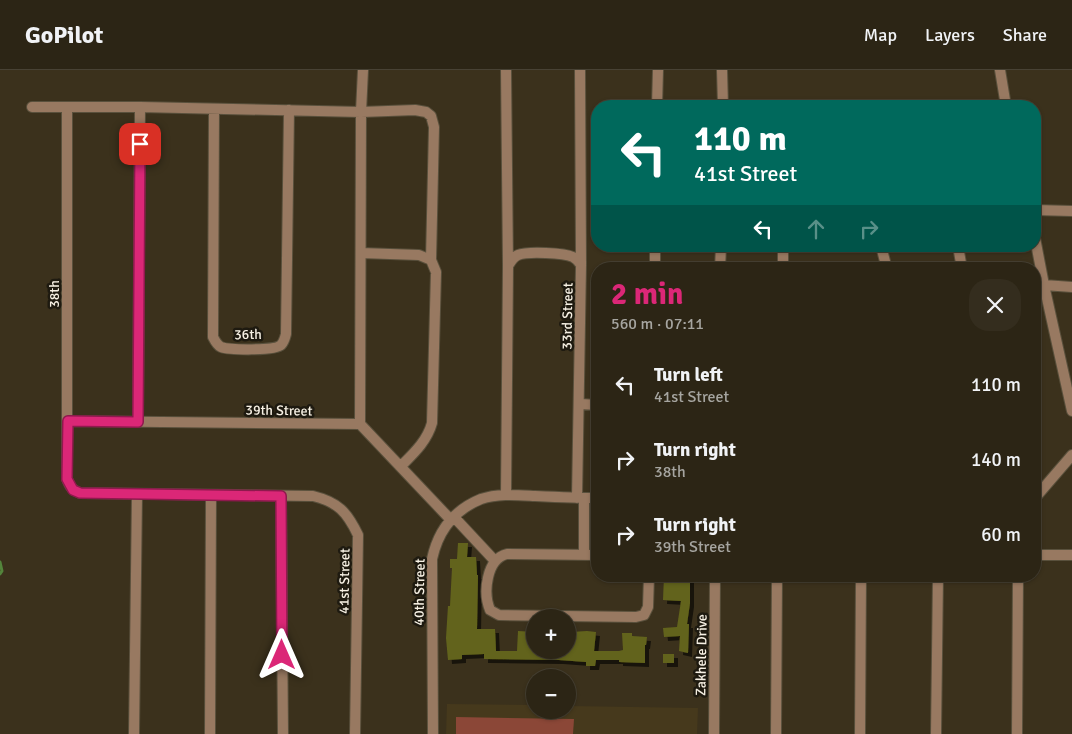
<!DOCTYPE html>
<html lang="en">
<head>
<meta charset="utf-8">
<style>
  body { margin:0; font-family:Signika,sans-serif; background:#342d1e; color:#f1f3f6; height:100vh; display:flex; flex-direction:column; font-size:19px; white-space:nowrap }
  * { box-sizing:border-box; margin:0 }
  p { font-size:16px; color:#a6a5a0 }
  .icon { flex:none; width:28px; height:28px; fill:none; stroke:currentColor; stroke-width:2; stroke-linecap:round; stroke-linejoin:round }
  .map { position:relative; flex:1; overflow:hidden }
  .side { position:absolute; left:591px; top:192px; width:450px; height:320px; display:flex; flex-direction:column; background:#2c2515; border-radius:20px; box-shadow:0 1px 4px #0004,0 0 0 1px #484234 }
  .side>* { flex:none }
  .top-card { position:absolute; left:591px; top:30px; width:450px; height:152px; border-radius:20px; box-shadow:0 1px 4px #0004,0 0 0 1px #484234; background:#00695c; color:#fff; overflow:hidden }
  .controls { position:absolute; left:526px; top:539px; display:grid; gap:10px }
  .controls a { display:grid; place-items:center; width:50px; height:50px; border-radius:50%; background:#2c2515; box-shadow:0 1px 4px #0004,0 0 0 1px #484234; font-size:25px }
  .pin { position:absolute; display:grid; place-items:center; width:42px; height:42px; color:#fff; margin:-21px; border-radius:10px; box-shadow:0 2px 8px #0006 }
  .me { position:absolute; width:55px; margin:-28px; rotate:0deg; stroke-linejoin:round; filter:drop-shadow(0 0 4px #0008) }
  .turn { display:flex; align-items:center; gap:18px; height:105px; padding:0 20px; font-size:22px }
  .turn .icon { width:65px; height:65px; stroke-width:2.5 }
  .turn b { display:block; font-size:35px; line-height:42px }
  .lanes { display:flex; align-items:center; height:48px; padding:0 20px; background:#0003; justify-content:center; gap:25px; direction:ltr }
  .lanes .off { opacity:.35 }
  .round { display:grid; place-items:center; flex:none; width:52px; height:52px; border-radius:20px; background:#342d1e }
  .summary { display:flex; align-items:center; justify-content:space-between; height:85px; padding:0 20px }
  h1 { font-size:30px; font-weight:700; line-height:38px; color:#db2777 }
  ul { padding:0; list-style:none }
  li { display:flex; align-items:center; gap:15px; height:75px; padding:0 20px }
  li div { flex:1 }
  li b { display:block; font-size:19px }
  li em { font-style:normal }
  header { display:flex; align-items:center; gap:30px; box-sizing:border-box; height:70px; padding:0 25px; background:#2c2515; border-bottom:1px solid #484234 }
  header strong { font-size:24px }
  nav { display:flex; gap:28px; margin-inline-start:auto; font-size:18px }
  .map>svg:first-child { display:block }
</style>
</head>
<body>
<header>
<strong>GoPilot</strong>
<nav><a>Map</a><a>Layers</a><a>Share</a></nav>
</header>
<div class="map">
<svg width="1072" height="664" viewBox="0 0 1072 664">
  <defs>
    <filter id="shadow"><feDropShadow dx="4" dy="4" stdDeviation="0" flood-color="#0009"/></filter>
  </defs>
  <rect width="100%" height="100%" fill="#3b311c"/>
  <path fill="#46391c" d="M447,634L535,635V640H568V636L698,638L697,664H446Z"/>
  <path fill="#8b4737" d="M456,647L574,649L573,664H456Z"/>
  <g fill="none" stroke-linecap="round" stroke-linejoin="round">
    <path stroke="#53843b" stroke-width="3" d="M0,492L2,501L0,504"/>
  </g>
  <path fill="#62641b" filter="url(#shadow)" d="M458,473H468L467,487H476L477,505H478L477,559H495L496,581H517L518,561L535,562V581H545L571,580V562L587,561L596,562L594,581H619L623,580L622,563H632V566L647,567L646,575H645V593L619,592V590H596L595,596H586V592L559,590L484,589V584L462,585V589L448,590L446,568L448,536H450L452,498H450V489H457Z
    M664,506H690V533L687,554H689L688,583L679,581L680,566L664,567L663,558L677,557L681,531L663,530Z
    M663,584H674V593H663Z"/>
  <g fill="none" stroke-linecap="round" stroke-linejoin="round">
    <g stroke="#59503c" stroke-width="12">
      <path id="minor" d="M1000,0L1006,36
        M657,36L658,0
        M32,37H140L361,42L415,40L426,42L431,46L434,57L431,190
        M67,38V409C70,417 72,420 80,423L313,426C338,432 347,442 358,465L355,664
        M214,39L213,267C215,271 217,275 221,277C229,280 275,281 281,275C284,272 285,268 286,264L289,40
        M1035,140L1072,141
        M1035,168L1044,215L1072,341
        M881,176L887,199
        M958,176L962,199
        M361,183L419,185L431,190L436,202L432,353C427,371 414,383 401,396
        M508,196C511,191 513,187 518,185C528,181 564,183 573,187C577,189 579,192 581,195
        M655,199V176
        M783,199V176
        M1044,215L1072,217
        M580,334L598,335
        M68,351L360,354L450,449
        M138,352L140,37
        M360,354L361,42L363,0
        M506,425L508,196L506,0
        M281,426L283,664
        M577,428L581,195L580,0
        M584,428V484
        M1035,428L1072,385
        M454,447L495,491
        M598,485L507,484C486,489 483,523 490,540L499,545L636,547L644,545L648,537L649,506
        M1035,485H1072
        M134,664L137,424
        M210,664L211,425
        M433,664L432,489C438,461 454,440 481,429C498,423 518,425 535,426C556,427 577,428 598,428
        M776,664L777,506
        M860,664L861,506
        M936,664L938,506
        M1017,664L1018,506"/>
    </g>
    <g stroke="#59503c" stroke-width="12">
      <path id="tertiary" d="M722,0L723,36
        M720,199L721,176
        M714,664L715,506"/>
    </g>
    <use href="#minor" stroke="#987961" stroke-width="10"/>
    <use href="#tertiary" stroke="#987961" stroke-width="10"/>
  </g>
  <g fill="none" stroke-linecap="round" stroke-linejoin="round">
    <g stroke="#8e194d" stroke-width="12">
      <path id="route" d="M140,74L138,352L68,351L67,409L73,420L80,423L281,426L282,585"/>
    </g>
    <use href="#route" stroke="#db2777" stroke-width="9"/>
  </g>
  <g text-anchor="middle" stroke-width="5" stroke-linejoin="round" paint-order="stroke">
    <g font-size="14" fill="#f7f1e4" stroke="#1e1a10">
      <text transform="translate(54 224) rotate(-90)" y="5">38th</text>
      <text transform="translate(567 246) rotate(-89)" y="5">33rd Street</text>
      <text transform="translate(248 264) rotate(-1)" y="5">36th</text>
      <text transform="translate(279 340) rotate(1)" y="5">39th Street</text>
      <text transform="translate(344 511) rotate(-89)" y="5">41st Street</text>
      <text transform="translate(419 522) rotate(-89)" y="5">40th Street</text>
      <text transform="translate(701 585) rotate(-89)" y="5">Zakhele Drive</text>
    </g>
  </g>
</svg>
<div class="controls">
<a>+</a>
<a>−</a>
</div>
<div class="pin" style="left:140px;top:74px;background:#d93025"><svg class="icon" aria-label="arrive" viewBox="0 0 24 24"><path d="M6 21V4h12l-3 4 3 4H6"/></svg></div>
<svg class="me" style="left:282px;top:585px" viewBox="-20 -20 40 40"><path d="M0-17L14 15 0 8-14 15z" fill="#db2777" stroke="#fff" stroke-width="4"/></svg>
<div class="top-card">
<div class="turn"><svg class="icon" aria-label="left" viewBox="0 0 24 24"><path d="M17 20v-9H6M10 6l-5 5 5 5"/></svg><div><b>110 m</b>41st Street</div></div>
<div class="lanes"><svg class="icon" aria-label="left" viewBox="0 0 24 24"><path d="M17 20v-9H6M10 6l-5 5 5 5"/></svg><svg class="icon off" aria-label="ahead" viewBox="0 0 24 24"><path d="M12 20V5M6 11l6-6 6 6"/></svg><svg class="icon off" aria-label="right" viewBox="0 0 24 24"><path d="M7 20v-9h11M14 6l5 5-5 5"/></svg></div>
</div>
<section class="side">
<div class="summary"><div><h1>2 min</h1><p>560 m · 07:11</p></div><a class="round"><svg class="icon" aria-label="close" viewBox="0 0 24 24"><path d="M6 6l12 12M18 6L6 18"/></svg></a></div>
<ul>
<li><svg class="icon" aria-label="left" viewBox="0 0 24 24"><path d="M17 20v-9H6M10 6l-5 5 5 5"/></svg><div><b>Turn left</b><p>41st Street</p></div><em>110 m</em></li>
<li><svg class="icon" aria-label="right" viewBox="0 0 24 24"><path d="M7 20v-9h11M14 6l5 5-5 5"/></svg><div><b>Turn right</b><p>38th</p></div><em>140 m</em></li>
<li><svg class="icon" aria-label="right" viewBox="0 0 24 24"><path d="M7 20v-9h11M14 6l5 5-5 5"/></svg><div><b>Turn right</b><p>39th Street</p></div><em>60 m</em></li>
</ul>
</section>
</div>
</body>
</html>
